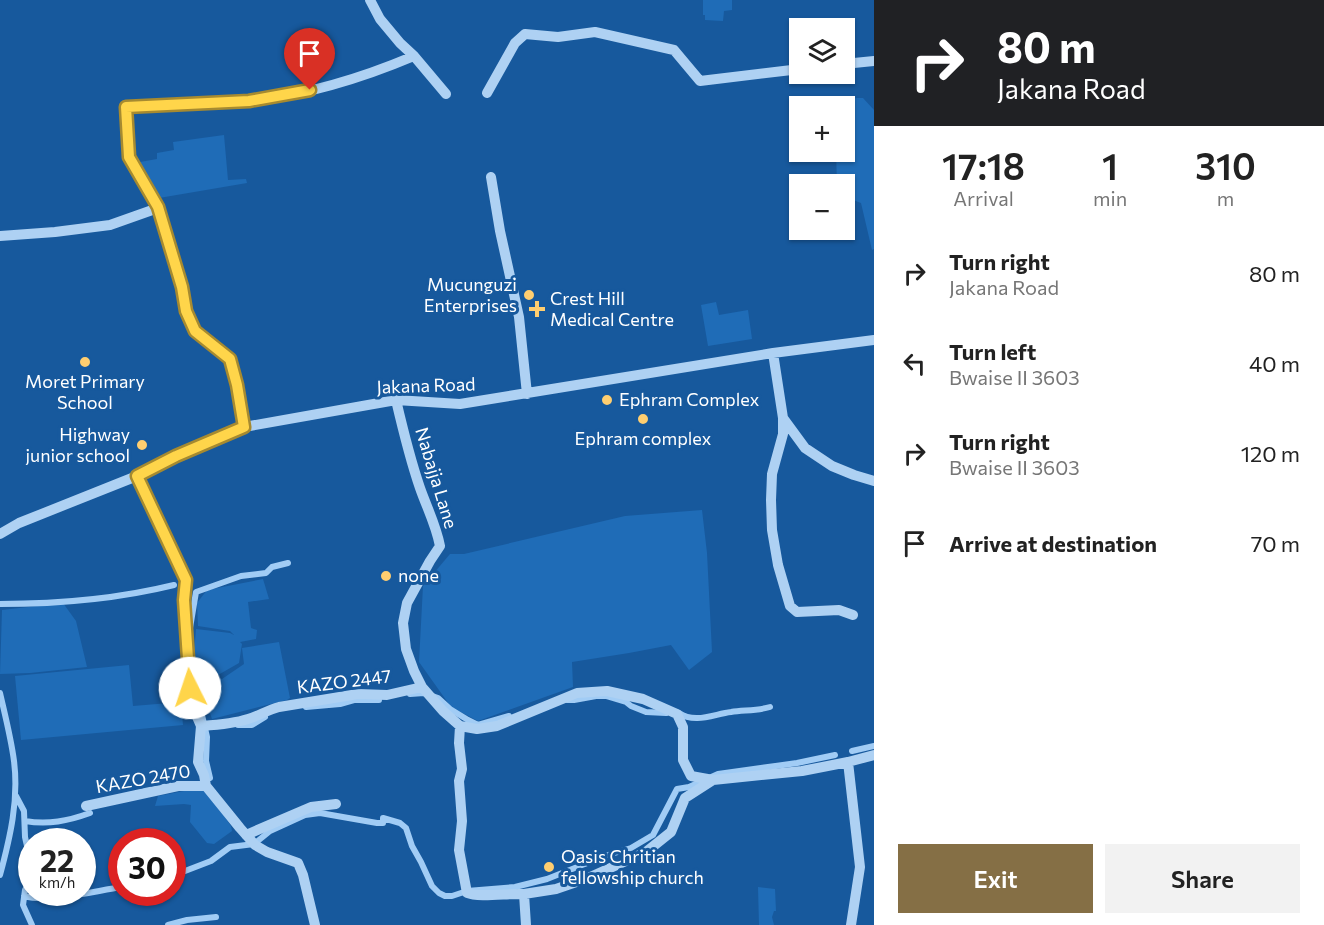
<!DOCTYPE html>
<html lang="en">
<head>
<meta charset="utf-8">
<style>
  body { margin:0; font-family:Commissioner,sans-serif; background:#f2f2f2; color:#222; height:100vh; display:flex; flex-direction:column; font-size:22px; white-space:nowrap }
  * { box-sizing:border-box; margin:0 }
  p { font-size:20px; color:#767676 }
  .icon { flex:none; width:33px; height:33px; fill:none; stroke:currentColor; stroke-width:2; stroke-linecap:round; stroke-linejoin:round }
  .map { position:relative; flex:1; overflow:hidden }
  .details { display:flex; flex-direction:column; background:#fff; width:450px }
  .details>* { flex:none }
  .top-card { background:#202124; color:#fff; overflow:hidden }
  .fabs { position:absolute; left:789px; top:18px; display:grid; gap:12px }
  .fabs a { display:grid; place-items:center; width:66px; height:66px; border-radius:0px; background:#fff; box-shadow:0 2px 4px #0004; font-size:30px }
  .speed { position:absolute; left:18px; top:828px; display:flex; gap:12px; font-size:30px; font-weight:700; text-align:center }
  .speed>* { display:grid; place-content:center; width:78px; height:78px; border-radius:50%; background:#fff; box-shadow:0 2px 4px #0004; line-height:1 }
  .speed small { font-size:15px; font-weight:400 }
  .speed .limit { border:9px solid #d22; background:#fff; color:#111 }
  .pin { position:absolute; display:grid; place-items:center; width:51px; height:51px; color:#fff; margin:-62px -26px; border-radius:50% 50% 50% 0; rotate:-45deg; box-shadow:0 0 6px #0007 }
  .pin .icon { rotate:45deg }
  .me { position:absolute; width:66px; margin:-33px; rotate:356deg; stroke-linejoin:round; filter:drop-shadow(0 0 4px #0008) }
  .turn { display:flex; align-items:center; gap:21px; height:126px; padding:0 24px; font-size:27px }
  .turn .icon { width:78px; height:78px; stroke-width:2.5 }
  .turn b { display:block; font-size:42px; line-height:51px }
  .eta { display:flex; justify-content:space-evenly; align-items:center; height:102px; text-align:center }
  .eta b { font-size:36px; font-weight:600; line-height:42px }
  .button { display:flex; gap:12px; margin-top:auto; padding:12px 24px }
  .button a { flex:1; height:69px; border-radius:0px; background:#856f45; color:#fff; font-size:24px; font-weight:600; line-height:69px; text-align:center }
  .button a+a { background:#f2f2f2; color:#222 }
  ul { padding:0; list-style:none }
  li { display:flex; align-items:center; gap:18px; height:90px; padding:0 24px }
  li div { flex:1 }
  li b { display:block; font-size:22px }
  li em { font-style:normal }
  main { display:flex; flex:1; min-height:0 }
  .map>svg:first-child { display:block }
</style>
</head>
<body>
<main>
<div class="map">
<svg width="874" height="925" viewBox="0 0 874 925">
  <rect width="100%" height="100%" fill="#17599d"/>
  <path fill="#1f6cb7" d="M703,0H732V10L724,11L723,21L705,20V15H703Z
    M857,98H863L874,110V249L872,250L861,203L845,197L844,184H837L836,152H844V106H834V103Z
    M224,135L228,180L246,179L247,183L159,198L140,162L157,159V153L174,150L173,142Z
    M716,302L719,315L748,310L752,339L708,346L701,305Z
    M702,510L707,553L712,652L689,670L671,645L629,653L572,662L573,687L478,721L451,707L419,662L423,586L450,554H464L625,516Z
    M263,579L269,599L248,602L251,628L257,630L256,639L240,642L242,644L239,663L218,675L193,667L196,629L230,633L234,635L230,631L198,626L197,603L207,590Z
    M63,603L76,621L87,667L30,673L0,674L2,610Z
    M279,642L290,698L287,700L212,719L196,671L222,679L244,664L242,648Z
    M129,665L133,706L181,702L183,725L21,740L15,676Z
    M206,790L231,826L232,831L214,844L207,843L190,822L191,805L184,804L155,806L158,796L184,791Z
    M758,887L775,889L776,911H774L772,917L774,925H759Z"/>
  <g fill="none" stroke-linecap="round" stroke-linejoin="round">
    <path stroke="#a1ccf5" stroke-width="6" d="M0,604C58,604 117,599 174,585
      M190,628L196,592L241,576L266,573L272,567L288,563
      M193,676L207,737L206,761L210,778
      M0,693C5,715 11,738 14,761C19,800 10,838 0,875
      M410,694L424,693L438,698L450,709L468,720L478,725L509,716
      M567,700H574L596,696H606L626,702L631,706L646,712L666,713
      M306,707L340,704L354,700H379
      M679,713C695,724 714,714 731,712C744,710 757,711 770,707
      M238,725H252L265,717
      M852,751L874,746
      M16,796L24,811L25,837L32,868
      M25,821C48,825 68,821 90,813
      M172,876L211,861L230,847L254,844L270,831L305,815L320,813L377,823H383V818L400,823L406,828L412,846L421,862L432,886L439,893L445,896H452L467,891L515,887L547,879L605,856L631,848L653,835L677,789L689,787L718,774L797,763L835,755
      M32,877L25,890L23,905L32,925
      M24,896C50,903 94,891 122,887
      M168,925L187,920L216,917"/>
    <path stroke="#aed1f3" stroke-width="10" d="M370,0L380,19L400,43L414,56L446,94
      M844,64L874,61
      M487,93L515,43L525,34L558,37L595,32L674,50L700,81L800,69
      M491,177L500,231L519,317L527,394
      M0,236L55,232L110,225L158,208
      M773,353L783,418L805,448L832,466L854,475L874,481
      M396,400C403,430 410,459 420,488C427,508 436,525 440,546L430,561L407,603L403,623L406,649L414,671L422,687L443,711L460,726L477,729L497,726L577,693L607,691L643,699L677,714L683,727V760L691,776L713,780L802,771L848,762L874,755
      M783,418V434L772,474L771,500L772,530L778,565L790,606L797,612L839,610L853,615
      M244,427L237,385L230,359L195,331L186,311L182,287L158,208L129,157L126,107C154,106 181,104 209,103C223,103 237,103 250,101C307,95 362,78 414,56
      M137,476L186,581L184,600L191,703L201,726L198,762L204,775L206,786L240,828L255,845L267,852L298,863L303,875L315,925
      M0,534L19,523L137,476L176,456L244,427L396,400L460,404L773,353L874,340
      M201,726C216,725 233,724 248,719C258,716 268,710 279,707L358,694L387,695L422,687
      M460,726L459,743L462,769L459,781L462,821L459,850L467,893C479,898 509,893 524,894
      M848,762L860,867L851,925
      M86,806L178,786H206
      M246,835L311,807L336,804
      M526,925L524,894L556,889L588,878L646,852L671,832L685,798L713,780"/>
  </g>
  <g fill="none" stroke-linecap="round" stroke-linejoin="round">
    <g stroke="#a68a30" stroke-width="15">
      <path id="route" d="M190,688L184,600L186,580L137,476L176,456L244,427L237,385L230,359L195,331L186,311L182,287L158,207L129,157L126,107L249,101L310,90"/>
    </g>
    <use href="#route" stroke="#ffd54a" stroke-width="10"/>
  </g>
  <g fill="#ffce70" stroke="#17599d" stroke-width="2">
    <circle cx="529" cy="295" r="6"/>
    <path d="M534 300h6v6h6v6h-6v6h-6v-6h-6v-6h6z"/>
    <circle cx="85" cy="362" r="6"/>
    <circle cx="607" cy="400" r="6"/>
    <circle cx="643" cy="419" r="6"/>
    <circle cx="142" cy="445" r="6"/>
    <circle cx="386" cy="576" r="6"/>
    <circle cx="549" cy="867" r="6"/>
  </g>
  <g text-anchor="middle" stroke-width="6" stroke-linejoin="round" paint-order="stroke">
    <g font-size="18" fill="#fff" stroke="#17599d" text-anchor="start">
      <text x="517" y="291" text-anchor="end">Mucunguzi<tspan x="517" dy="21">Enterprises</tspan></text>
      <text x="550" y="305">Crest Hill<tspan x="550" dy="21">Medical Centre</tspan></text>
      <text x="85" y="388" text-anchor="middle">Moret Primary<tspan x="85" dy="21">School</tspan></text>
      <text x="619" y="406">Ephram Complex</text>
      <text x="130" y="441" text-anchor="end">Highway<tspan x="130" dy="21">junior school</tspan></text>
      <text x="643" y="445" text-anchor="middle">Ephram complex</text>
      <text x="398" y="582">none</text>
      <text x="561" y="863">Oasis Chritian<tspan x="561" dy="21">fellowship church</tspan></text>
    </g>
    <g font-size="18" fill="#fff" stroke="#17599d">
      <text transform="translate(426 386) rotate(-2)" y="6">Jakana Road</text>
      <text transform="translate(436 478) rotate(73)" y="6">Nabajja Lane</text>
      <text transform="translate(344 682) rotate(-7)" y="6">KAZO 2447</text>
      <text transform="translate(143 779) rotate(-10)" y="6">KAZO 2470</text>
    </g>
  </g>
</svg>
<div class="fabs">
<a><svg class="icon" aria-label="layers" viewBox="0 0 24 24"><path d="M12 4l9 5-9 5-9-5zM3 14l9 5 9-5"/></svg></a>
<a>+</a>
<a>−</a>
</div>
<div class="speed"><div>22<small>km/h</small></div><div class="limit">30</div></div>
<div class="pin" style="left:310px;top:90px;background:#d93025"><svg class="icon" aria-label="arrive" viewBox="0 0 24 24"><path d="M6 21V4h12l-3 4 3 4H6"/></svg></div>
<svg class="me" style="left:190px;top:688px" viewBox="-20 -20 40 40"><circle r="19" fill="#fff"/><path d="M0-13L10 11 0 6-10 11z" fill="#ffd54a"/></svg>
</div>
<section class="details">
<div class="top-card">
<div class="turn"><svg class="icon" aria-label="right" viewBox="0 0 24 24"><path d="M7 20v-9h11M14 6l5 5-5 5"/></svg><div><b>80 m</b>Jakana Road</div></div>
</div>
<div class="eta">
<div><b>17:18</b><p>Arrival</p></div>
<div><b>1</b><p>min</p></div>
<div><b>310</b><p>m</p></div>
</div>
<ul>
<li><svg class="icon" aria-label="right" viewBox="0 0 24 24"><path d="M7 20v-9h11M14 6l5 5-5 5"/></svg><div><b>Turn right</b><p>Jakana Road</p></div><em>80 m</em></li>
<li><svg class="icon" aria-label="left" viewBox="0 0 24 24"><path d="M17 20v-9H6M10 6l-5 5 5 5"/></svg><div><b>Turn left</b><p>Bwaise II 3603</p></div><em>40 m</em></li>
<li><svg class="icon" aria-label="right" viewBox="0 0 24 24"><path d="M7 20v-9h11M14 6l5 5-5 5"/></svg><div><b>Turn right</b><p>Bwaise II 3603</p></div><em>120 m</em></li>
<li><svg class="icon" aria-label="arrive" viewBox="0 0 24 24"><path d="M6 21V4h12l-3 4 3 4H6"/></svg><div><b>Arrive at destination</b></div><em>70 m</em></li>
</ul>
<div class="button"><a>Exit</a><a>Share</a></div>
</section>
</main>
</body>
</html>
